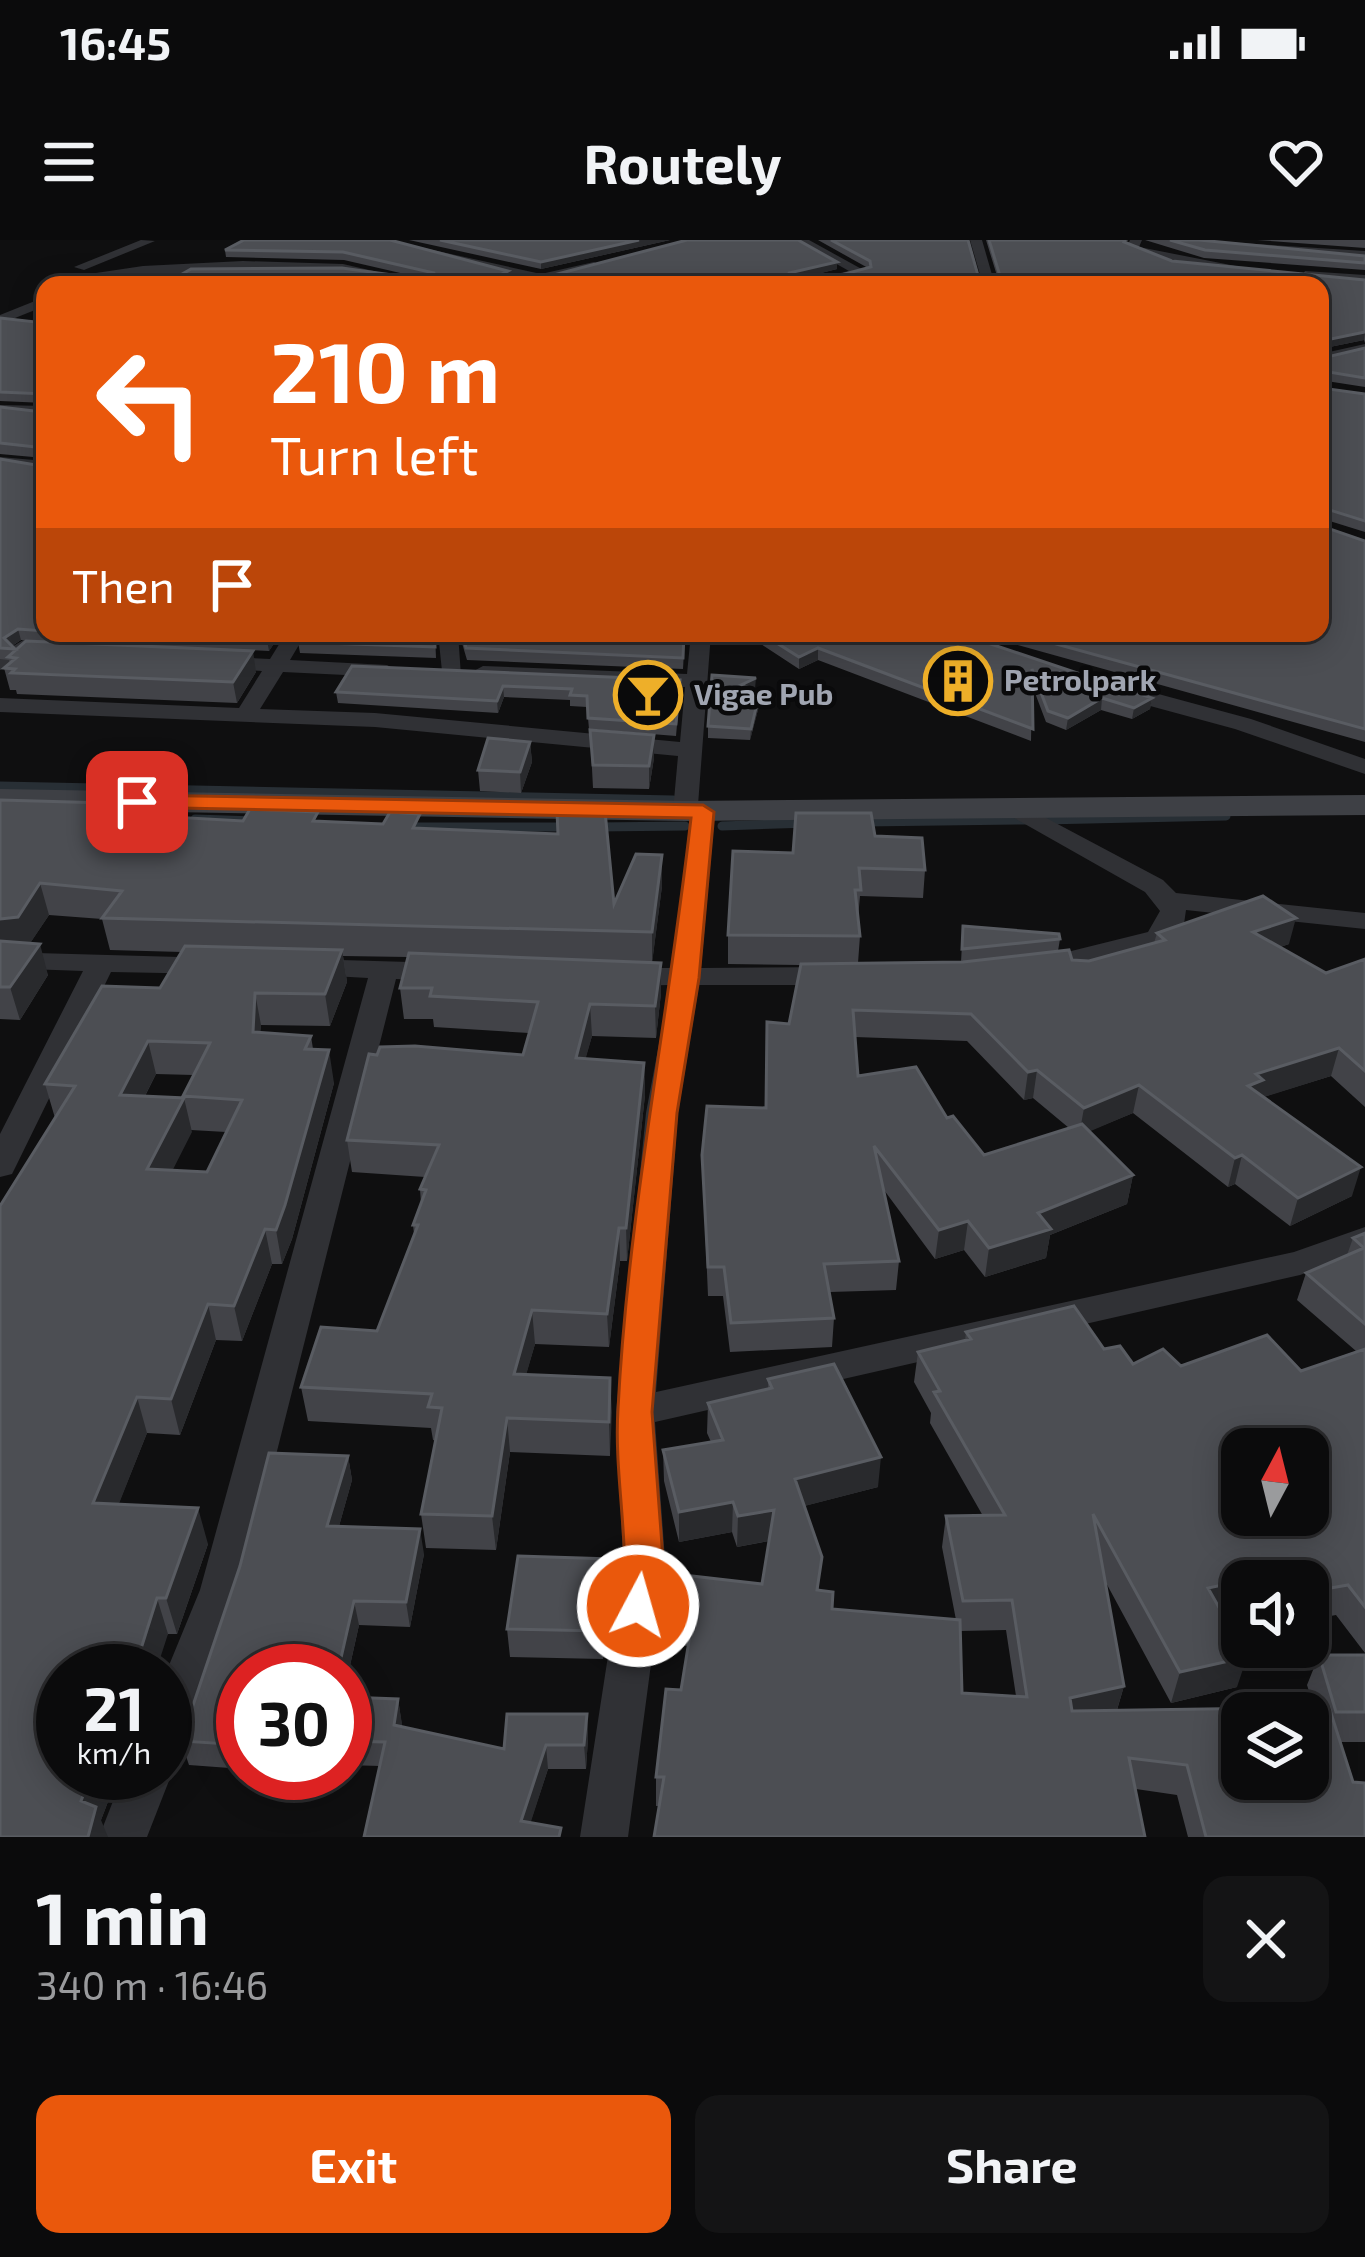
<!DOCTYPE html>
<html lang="en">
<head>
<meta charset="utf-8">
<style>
  body { margin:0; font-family:"Exo 2",sans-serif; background:#141415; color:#f1f3f6; height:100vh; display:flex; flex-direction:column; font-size:45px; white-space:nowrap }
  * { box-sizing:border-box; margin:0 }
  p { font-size:39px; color:#9a9b9d }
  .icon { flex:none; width:66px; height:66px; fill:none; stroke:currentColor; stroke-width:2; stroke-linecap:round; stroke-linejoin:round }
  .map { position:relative; height:1597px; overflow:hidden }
  .sheet { display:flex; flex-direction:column; background:#0b0b0c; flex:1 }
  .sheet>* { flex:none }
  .hud { position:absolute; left:36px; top:36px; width:1293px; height:366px; border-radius:24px; box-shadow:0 6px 30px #0003,0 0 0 3px #2b2b2d; background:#ea580c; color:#fff; overflow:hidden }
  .needle { width:78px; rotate:7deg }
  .tools { position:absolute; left:1221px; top:1188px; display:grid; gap:24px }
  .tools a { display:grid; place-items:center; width:108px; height:108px; border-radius:24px; background:#0b0b0c; box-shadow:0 6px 30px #0003,0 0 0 3px #2b2b2d; font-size:60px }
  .speed { position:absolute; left:36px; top:1404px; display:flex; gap:24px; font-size:60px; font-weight:700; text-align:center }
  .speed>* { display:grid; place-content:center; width:156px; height:156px; border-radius:50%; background:#0b0b0c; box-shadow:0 6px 30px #0003,0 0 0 3px #2b2b2d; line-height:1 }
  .speed small { font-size:30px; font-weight:400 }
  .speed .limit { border:18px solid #d22; background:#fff; color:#111 }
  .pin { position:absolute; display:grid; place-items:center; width:102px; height:102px; color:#fff; margin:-51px; border-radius:24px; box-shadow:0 6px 18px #0006 }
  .me { position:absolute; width:132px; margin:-66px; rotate:6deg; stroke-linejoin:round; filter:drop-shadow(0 0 9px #0008) }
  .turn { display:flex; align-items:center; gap:42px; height:252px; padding:0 36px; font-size:54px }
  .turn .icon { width:156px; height:156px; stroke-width:2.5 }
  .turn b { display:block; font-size:84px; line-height:102px }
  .then { display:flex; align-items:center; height:114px; padding:0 36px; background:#0003; gap:24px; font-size:45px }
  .round { display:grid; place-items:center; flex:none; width:126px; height:126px; border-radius:24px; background:#141415 }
  .headline { display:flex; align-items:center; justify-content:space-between; height:204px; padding:0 36px }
  h1 { font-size:72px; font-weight:700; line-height:90px }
  .action { display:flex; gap:24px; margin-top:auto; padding:24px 36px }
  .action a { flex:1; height:138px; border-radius:24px; background:#ea580c; color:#fff; font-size:48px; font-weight:700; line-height:138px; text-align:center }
  .action a+a { background:#141415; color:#f1f3f6 }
  .status { display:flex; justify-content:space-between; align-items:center; height:84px; padding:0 60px; background:#0b0b0c; direction:ltr }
  .status svg { height:33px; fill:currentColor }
  header { display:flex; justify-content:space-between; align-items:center; height:156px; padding:0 36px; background:#0b0b0c; font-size:54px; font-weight:700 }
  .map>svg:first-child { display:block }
</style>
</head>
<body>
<div class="status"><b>16:45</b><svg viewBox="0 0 49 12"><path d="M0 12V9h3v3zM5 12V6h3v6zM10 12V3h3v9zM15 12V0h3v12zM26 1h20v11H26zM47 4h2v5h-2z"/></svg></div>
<header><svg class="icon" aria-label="menu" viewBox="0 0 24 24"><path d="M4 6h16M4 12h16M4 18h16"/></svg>Routely<svg class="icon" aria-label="heart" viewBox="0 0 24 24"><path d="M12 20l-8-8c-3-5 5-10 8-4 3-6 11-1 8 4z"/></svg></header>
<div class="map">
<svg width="1365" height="1597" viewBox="0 0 1365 1597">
  <rect width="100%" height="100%" fill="#0f0f10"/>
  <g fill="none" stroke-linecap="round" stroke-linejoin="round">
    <path stroke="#282f35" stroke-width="9" d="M0,546L673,560
      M195,579L255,581
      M1043,580L1226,576
      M863,582L1025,580
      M722,586L809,583
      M411,587H572
      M597,587L685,586"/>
    <path fill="#303135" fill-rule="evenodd" d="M141,0L155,1L84,30L74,27Z
      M367,0H388L541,34L594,22L600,26L526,45H504L525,38Z
      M794,0H809L867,32L814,45H790L849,31Z
      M970,0H982L995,45H983Z
      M1130,0H1142L1139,7L1251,29L1245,33L1132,12L1126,9Z
      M1193,0L1365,11V19L1199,3Z
      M243,21L343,24L434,45L343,31L243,28L55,44L49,40L143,26Z
      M1305,31L1365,35V43L1301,38Z
      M45,57V66L0,84V75Z
      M1365,104V112L1320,122V114Z
      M0,165L45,166V176L0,175Z
      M0,217L45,221V231L0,227Z
      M45,387V393H55L52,397L0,430V414Z
      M286,393H306L290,420L387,425L398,431L387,437L283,432L260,469L375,473L680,502L685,447L483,438L472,432L483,426L687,434L691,393H711L698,565L712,566L715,571L701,728L840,727L854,736L840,745H699L678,873L656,1152L1294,1012L1365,987V1012L1300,1035L655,1182L665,1319L628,1597H580L623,1319L616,1172L646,873L670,745L624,746L610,737L624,728H673L690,577L673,571L678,516L375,487L0,472V458L239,468L262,431L213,428L202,422L213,416L270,419Z
      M438,393H458L461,436L442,431Z
      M1114,442L1251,479L1365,519V534L1235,489L1106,454L1103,449Z
      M1018,563L1163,640L1176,653L1365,673V689L1186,670L1184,684L1168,704L1037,737L1027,734L1023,728L1027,722L1148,692L1160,671L1145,652L1009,575L1006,570Z
      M0,712L216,718L230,726L216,734L111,732L16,926L12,934L0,937V894L83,731L0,728Z
      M306,719L444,723L458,732L444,741L396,739L242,1350L181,1506L165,1512V1435L200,1350L368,738L296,734L292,728Z
      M165,1518L172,1533L147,1597H99L124,1533H165Z"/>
    <path fill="#3e4045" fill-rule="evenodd" d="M0,549L685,561L1365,555V575L685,581L0,569Z"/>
  </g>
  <path fill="#424348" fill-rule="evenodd" d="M244,0H390L508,31L509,39L504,42H527L687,0H798L837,22V29L789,41L815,42L868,28L818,0H968L979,39L996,42L998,39L986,0H1128L1126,3L1172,21L1365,40V103L1364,100L1320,109V45H163L191,29L342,28L435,41L344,20L226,17L225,10Z
    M409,0H670L541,29Z
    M1145,0H1200L1365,16V30L1204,18Z
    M1257,0H1365V8Z
    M0,78L45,83V393H281L269,411L21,400L12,406L15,410L256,432L237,463L17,454L16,450H10L4,428L10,423L9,420L0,419V219L42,226L44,218L0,214V167L43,172L45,163L0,161Z
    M1365,108V147L1320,140V116L1323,118Z
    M1320,144L1321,148L1365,154V292L1320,278L1321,286L1365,301V502L975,393H1320Z
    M435,393L436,418L300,413L298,402Z
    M459,393H685L683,429L467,420Z
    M744,393H958L1152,458L1150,469L1132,479L1101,470L1066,490L1046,482L1032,445L1031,501L818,420L799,429Z
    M352,426L680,451L676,496L589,489L587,467L570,466V460L504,457L498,473L338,463L336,452Z
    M755,449L760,451V462L750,500L708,498V486Z
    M590,490L654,518L649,549L593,548Z
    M530,502L532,522L521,553L480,551L478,530Z
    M0,560L143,576L243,581H319L422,588L614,664L662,646L652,722L661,723V753L656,798L592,796L585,819L644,823L645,855L627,1021H620L609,1107L535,1104L526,1134L610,1138V1216L510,1212L496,1310L426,1308L421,1274L436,1201L433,1200L431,1188L308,1181L301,1147L377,1091L414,994L413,985L421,963L420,949L425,937L352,932L347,900L523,815L529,793L434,787L433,779H404L400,748L408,717L343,716L347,742L330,786L261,785L260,792L311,796L313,809L334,843L292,999L282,1024H272L242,1101L216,1100L180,1195L147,1193L118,1265L208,1304L177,1394H168L63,1533H119L101,1580L0,1597L55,878L45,844L160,748L182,712L110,710L102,679L49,675L30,703L48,735L20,780L0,779ZM156,834L193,835L183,858L145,856ZM191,890L226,892L207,932L172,930Z
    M875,596L925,630L923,658L860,656L858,678L860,696L858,723L961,722L963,686L1060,699L1058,711L1072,720L1089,721L1154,703L1157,693L1289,704L1280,707L1326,733L1365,719V867L1331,836L1263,857L1352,956L1290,986L1235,944L1228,947L1133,873L1089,891L1133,935L1127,964L1050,995L1046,1018L985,1037L964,1010L935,1019L884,950L899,1021L896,1050L830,1052L834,1078L832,1107L730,1112L723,1056H708L702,915L765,868L789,784L800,725L728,724V695L793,613ZM855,797L967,801L1024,860L1033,858L1069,888L984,915L947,878L858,836Z
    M1365,993V1413L1336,1375L1308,1380V1341H1242V1369L1222,1373L1237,1447L1171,1463L1104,1339L1124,1446L1117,1470L1314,1467L1307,1445L1319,1415H1365V1502H1340L1365,1597H1188L1177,1555L1136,1549L656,1566V1537L681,1450L688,1406L668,1404V1374L762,1344L769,1301L737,1307L732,1292L679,1302L664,1241L663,1210L711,1202L707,1193L708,1163L768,1149V1139L878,1247L804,1266L819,1351L832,1369L956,1380L942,1307L946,1276H983L930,1183L931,1173L914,1142L918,1112L965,1101L966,1092L1104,1109L1133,1124L1301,1131L1356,1111L1297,1060L1306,1033L1347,1015L1353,998ZM1006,1390L1016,1456L962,1453L960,1391Z
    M348,1216L352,1240L339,1286L424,1314L410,1387L359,1385L345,1448V1431H243V1529L189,1525L181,1501Z
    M612,1347L603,1419L510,1417L507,1389Z
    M345,1457L398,1459L402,1486L504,1509L587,1474L588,1498L586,1529H548L530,1583L562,1597L380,1526L345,1525Z"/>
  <path fill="#292a2d" d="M639,0H670L541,29V22Z
    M837,22V29L789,41L787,45L789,33Z
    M1365,92L1364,100L1320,109L1321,101Z
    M18,389L21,400L7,409L4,398Z
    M272,393H281L269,411L267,400Z
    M818,408V420L799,429V417Z
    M253,411L256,432L237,463L233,442Z
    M756,438L755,449L741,445Z
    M503,446L504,457L498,473L497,461Z
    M760,451V462L750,500L751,489Z
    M1102,458L1101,470L1066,490L1068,478Z
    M1152,458L1150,469L1132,479L1134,468Z
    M654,495V518L649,549V526Z
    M530,502L532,522L521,553L520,532Z
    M662,615V646L652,724V692Z
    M40,643L49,675L27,708L0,711V679Z
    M1296,678L1289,704L1246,719L1253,692Z
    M40,704L48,735L20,780L10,747Z
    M342,710L347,742L330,786L325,754Z
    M661,723V753L656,798L655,766Z
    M255,753L261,785L259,825L253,792Z
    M590,764L592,796L577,850L576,818Z
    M148,801L156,834L128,889L120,855Z
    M1339,808L1331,836L1258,859L1248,846L1256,834Z
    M329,810L334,843L292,999L282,1024L276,990Z
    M644,823L645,855L627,1021L626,988Z
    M1037,830L1033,858L1024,860L1028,832Z
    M1139,845L1133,873L1079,896L1084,868Z
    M184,858L192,892L156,963L147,929Z
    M1242,915L1235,944L1228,947L1235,918Z
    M1361,927L1352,956L1290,986L1298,958Z
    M1133,935L1127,964L1050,995L1046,1018L985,1037L989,1008L1038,973Z
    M968,981L964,1010L935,1019L939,990Z
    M619,988L620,1021L609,1107L607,1074Z
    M265,989L272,1024L242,1101L234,1066Z
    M208,1064L216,1100L180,1195L171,1159Z
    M532,1070L535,1104L517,1167L514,1134Z
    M610,1138L612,1172L610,1216L609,1182Z
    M137,1157L147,1193L105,1299L93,1263Z
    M507,1178L510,1212L496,1310L492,1276Z
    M348,1216L352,1240L332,1311L327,1286Z
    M881,1217L878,1247L793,1269L795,1239Z
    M733,1262L732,1292L679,1302V1272Z
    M198,1268L208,1304L177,1394L166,1358Z
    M774,1270L773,1300L737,1307L738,1276Z
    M420,1289L424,1314L410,1387L406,1362Z
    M611,1319L612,1347L603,1419L602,1391Z
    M1270,1335L1268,1341H1242V1369L1199,1378L1208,1348Z
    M157,1358L168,1394L156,1431H134Z
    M354,1361L359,1385L345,1448V1431H338Z
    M1247,1417L1237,1447L1171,1463L1180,1432Z
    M1124,1446L1115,1476L1063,1488L1070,1458Z
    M398,1459L402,1484L398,1509L394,1485Z
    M587,1474L588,1498L586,1529L584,1505Z
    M546,1505L548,1529L526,1597L521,1581Z
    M92,1533H119L101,1580L108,1597H88L81,1561Z"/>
  <path fill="#4c4e53" stroke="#595c62" stroke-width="3" fill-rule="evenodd" d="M244,0H390L508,31L500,35L504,42H527L687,0H798L837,22L789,33L787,41L815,42L871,27L870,21L831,0H968L979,39L996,42L1000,36L989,0H1125L1124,2L1172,21L1365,40V92L1321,101L1320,104V45H163L191,29L342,28L436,41L434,33L343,12L225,10Z
    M440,0H639L541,22Z
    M1170,0H1199L1365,16V23L1205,10Z
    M0,78L45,83V154L0,152Z
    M1365,108V138L1323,131L1320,133V116L1323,118Z
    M1320,144L1321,148L1365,154V281L1320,267Z
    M45,161V208L0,203V167L43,172Z
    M45,214V391L18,389L4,398L15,409L0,408V219L42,226Z
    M1320,273L1321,286L1365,301V489L1016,393H1320Z
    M100,393H272L267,400Z
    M303,393H434L435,407L298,402Z
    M462,393H684L683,418L466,408Z
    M761,393H958L1152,458L1134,468L1102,458L1068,478L1048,471L1032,429L1033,489L818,408L799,417Z
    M26,401L253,411L233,442L11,433L15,429L4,428L16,418L8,417Z
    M352,426L680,440L676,484L588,478L587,456L570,455L572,449L503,446L497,461L336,452Z
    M712,435L756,438L741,445L760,451L751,489L708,486Z
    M590,490L654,495L649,526L593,525Z
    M488,498L530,502L520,532L478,530Z
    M0,560L141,564L134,575L243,581L250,569L318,572L313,581L383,584L390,572L420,574L413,588L558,594L557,572L605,571L614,664L636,614L662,615L652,692L102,678L122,651L40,643L18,677L0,679Z
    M796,573H871L875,596L922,598L925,630L859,628L861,650H855L860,696L728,695L733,611L793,613Z
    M1263,656L1296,678L1253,692L1326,733L1365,719V831L1339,808L1256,834L1263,840L1248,846L1361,927L1298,958L1242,915L1235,918L1139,845L1084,868L1037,830L1028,832L971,774L853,770L858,836L916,827L947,878L953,876L984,915L1082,884L1133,935L1038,973L1051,989L989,1008L968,981L939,990L874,906L899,1021L824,1024L834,1078L731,1083L724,1027H708L702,915L707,866L766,868L767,782L789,784L801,724L963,722L1069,710L1072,720L1089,721L1165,700L1157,693Z
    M963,686L1059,694L1060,699L962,709Z
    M0,701L40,704L10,747H0Z
    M185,706L342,710L325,754L255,753L253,792L311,796L305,809L329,810L285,965L276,990L265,989L234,1066L208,1064L171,1159L137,1157L93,1263L198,1268L166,1358H157L134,1431H63V1533H92L81,1561L96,1567L88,1597H0V966L75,846L45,844L102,746L160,748ZM148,801L210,803L183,856L242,860L207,932L147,929L184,858L120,855Z
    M409,713L661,723L655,766L590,764L576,818L644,823L626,988H619L607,1074L532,1070L514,1134L610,1138L609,1182L507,1178L492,1276L421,1274L442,1168L428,1167L432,1154L301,1147L321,1087L377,1091L418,985H413L426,950L420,949L439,905L347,900L369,814L377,815L380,807L415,806L523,815L538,762L430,756L432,748H400Z
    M1365,993V1084L1306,1033L1364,1008L1353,998Z
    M1074,1066L1104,1109L1120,1106L1133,1124L1163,1109L1181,1126L1267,1095L1301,1131L1365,1109V1367L1348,1345L1308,1352V1341H1274L1270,1335L1208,1348L1247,1417L1180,1432L1093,1274L1124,1446L1070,1458L1072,1471L1329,1467L1353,1542L1365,1543V1597H1206L1187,1525L1129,1518L1145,1597H654L664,1537H656L666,1449L681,1450L693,1376L668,1374L674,1334L762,1344L774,1270L738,1276L733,1262L679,1272L663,1210L723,1200L708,1163L772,1148L768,1139L834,1124L881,1217L795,1239L822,1317L817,1350L833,1352L832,1369L960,1380L962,1453L1027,1457L1012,1360L963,1361L946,1276L1005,1275L934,1152L940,1151L918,1112L971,1099L966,1092ZM1242,1209H1308V1275H1242ZM1242,1473H1308V1539H1242Z
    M269,1213L348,1216L327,1286L420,1289L406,1362L354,1361L338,1431H243V1505L181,1501L240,1326Z
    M518,1316L611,1319L602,1391L507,1389Z
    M1319,1415H1365V1472H1336Z
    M345,1457L398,1459L394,1485L504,1509L507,1474H587L584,1505H546L521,1581L561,1588L559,1597H364L385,1502L345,1501Z"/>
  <path fill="#ea580c" stroke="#983908" stroke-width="3" d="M137,555L703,565L714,572L699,738L677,873L652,1172L663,1319L651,1378L638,1383L624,1378C613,1356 626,1330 624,1306C622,1261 615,1214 618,1169C628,971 669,775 691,578L129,567V557Z"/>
  <defs>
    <g id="building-ring" transform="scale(3.45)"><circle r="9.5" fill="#0a0a0b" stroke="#eeaf29" stroke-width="1.5"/><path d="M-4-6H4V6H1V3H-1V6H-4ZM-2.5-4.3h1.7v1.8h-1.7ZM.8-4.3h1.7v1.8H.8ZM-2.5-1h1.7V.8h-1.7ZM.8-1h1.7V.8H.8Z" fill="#eeaf29"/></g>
    <g id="bar-ring" transform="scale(3.45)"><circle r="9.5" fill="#0a0a0b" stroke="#eeaf29" stroke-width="1.5"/><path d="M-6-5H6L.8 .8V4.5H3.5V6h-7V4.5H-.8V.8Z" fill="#eeaf29"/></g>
  </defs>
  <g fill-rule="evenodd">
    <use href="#building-ring" x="958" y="441"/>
    <use href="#bar-ring" x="648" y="455"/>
  </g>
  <g text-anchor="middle" stroke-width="9" stroke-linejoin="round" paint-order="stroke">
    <g font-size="30" font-weight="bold" fill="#a0a5b1" stroke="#0a0a0b" text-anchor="start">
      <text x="1004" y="451">Petrolpark</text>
      <text x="694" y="465">Vigae Pub</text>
    </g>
  </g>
</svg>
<div class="tools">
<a><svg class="needle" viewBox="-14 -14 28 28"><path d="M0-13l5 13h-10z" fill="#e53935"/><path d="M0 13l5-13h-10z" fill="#9a9b9d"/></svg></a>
<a><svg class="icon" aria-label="sound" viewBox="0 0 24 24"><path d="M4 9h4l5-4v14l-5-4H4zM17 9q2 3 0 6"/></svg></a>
<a><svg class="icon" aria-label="layers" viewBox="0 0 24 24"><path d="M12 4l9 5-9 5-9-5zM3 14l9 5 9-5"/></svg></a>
</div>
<div class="speed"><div>21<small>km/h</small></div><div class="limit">30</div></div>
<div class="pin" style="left:137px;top:562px;background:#d93025"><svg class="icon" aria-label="arrive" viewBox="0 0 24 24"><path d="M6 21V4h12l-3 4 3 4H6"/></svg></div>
<svg class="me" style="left:638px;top:1366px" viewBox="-20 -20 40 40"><circle r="17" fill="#ea580c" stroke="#fff" stroke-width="3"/><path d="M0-11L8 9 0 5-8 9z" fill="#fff"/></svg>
<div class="hud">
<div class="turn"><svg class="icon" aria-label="left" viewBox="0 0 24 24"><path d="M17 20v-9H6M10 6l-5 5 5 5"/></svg><div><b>210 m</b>Turn left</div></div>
<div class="then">Then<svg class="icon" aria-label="arrive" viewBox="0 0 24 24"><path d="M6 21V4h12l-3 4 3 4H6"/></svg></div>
</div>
</div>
<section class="sheet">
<div class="headline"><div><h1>1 min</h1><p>340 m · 16:46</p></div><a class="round"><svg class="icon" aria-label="close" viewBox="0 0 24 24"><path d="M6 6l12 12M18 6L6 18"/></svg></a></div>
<div class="action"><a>Exit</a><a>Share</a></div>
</section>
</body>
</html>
